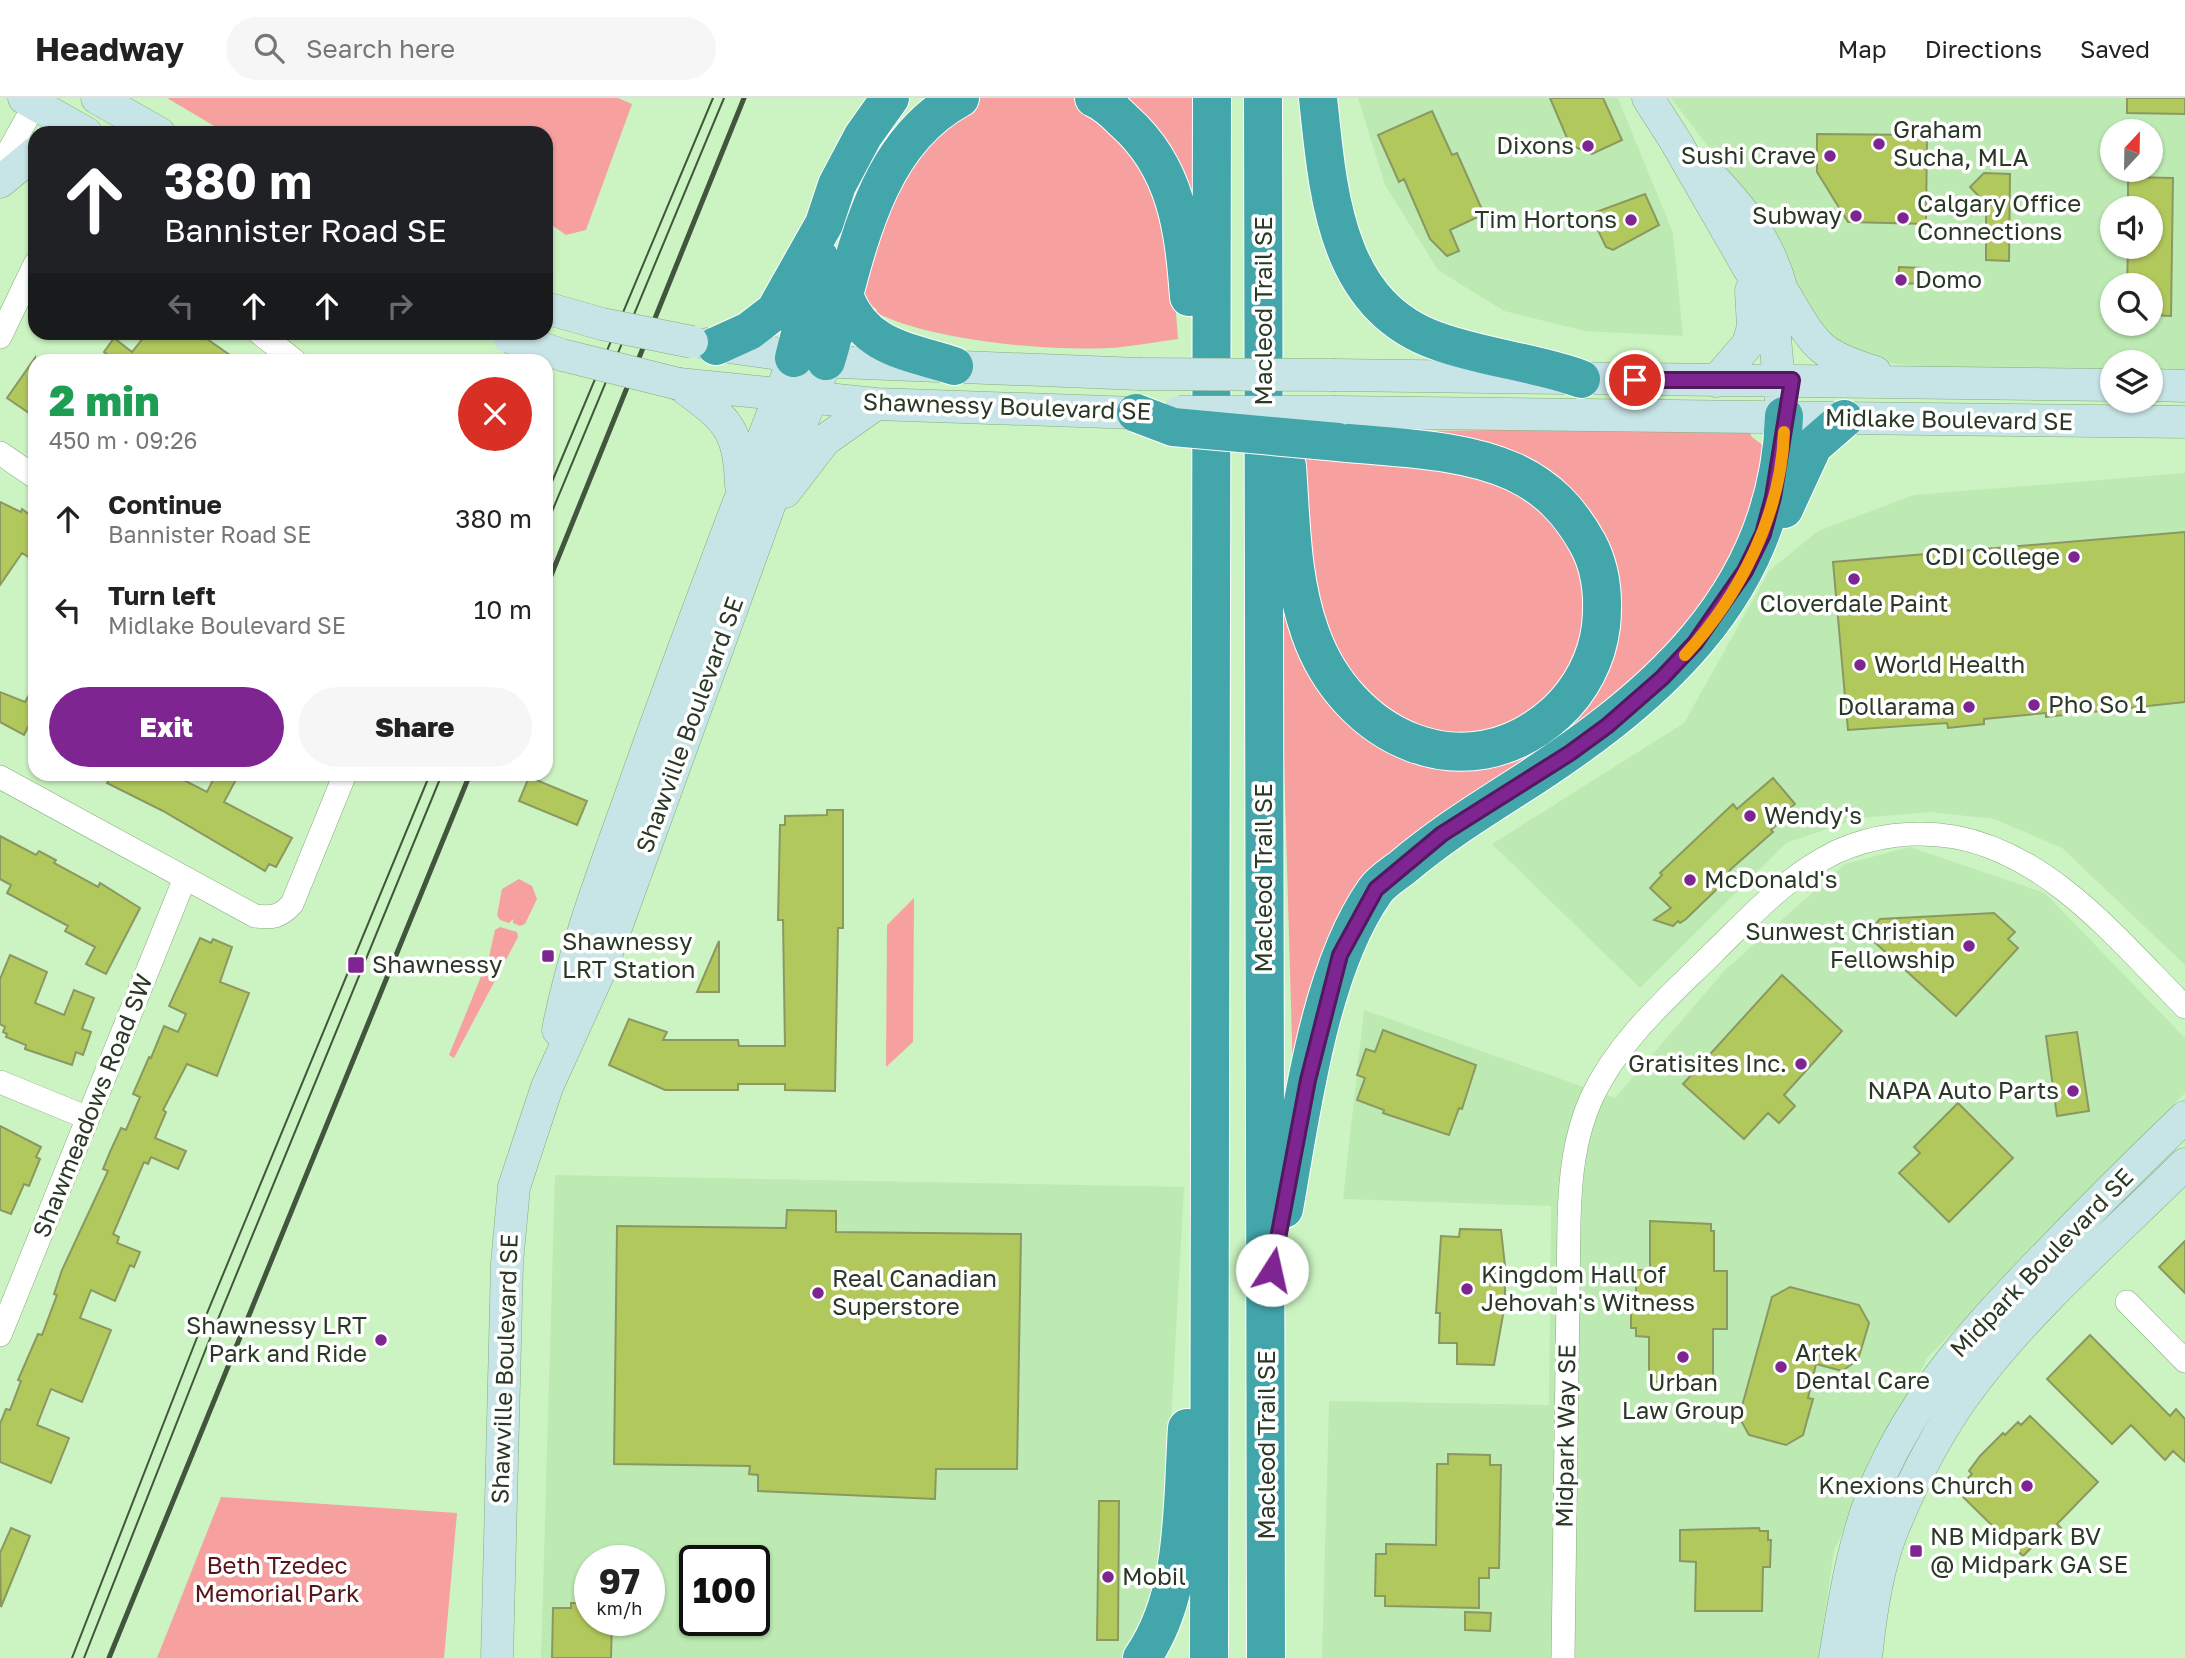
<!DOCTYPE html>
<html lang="en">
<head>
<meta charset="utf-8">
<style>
  body { margin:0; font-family:"Golos Text",sans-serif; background:#f6f6f6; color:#222; height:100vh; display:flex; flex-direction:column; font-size:26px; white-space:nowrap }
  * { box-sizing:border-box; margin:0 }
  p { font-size:23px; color:#767676 }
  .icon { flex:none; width:38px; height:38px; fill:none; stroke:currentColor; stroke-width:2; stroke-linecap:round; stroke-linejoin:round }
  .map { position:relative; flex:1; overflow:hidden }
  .sheet { position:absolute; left:28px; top:256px; width:525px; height:427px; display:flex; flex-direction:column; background:#fff; border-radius:21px; box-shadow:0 2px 5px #0004 }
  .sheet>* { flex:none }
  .top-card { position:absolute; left:28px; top:28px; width:525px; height:214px; border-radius:21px; box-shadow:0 2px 5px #0004; background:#202124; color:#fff; overflow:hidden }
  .needle { width:46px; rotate:22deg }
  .controls { position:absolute; left:2100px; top:21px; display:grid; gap:14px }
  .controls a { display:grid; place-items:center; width:63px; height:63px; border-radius:50%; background:#fff; box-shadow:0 2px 5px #0004; font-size:35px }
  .speed { position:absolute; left:574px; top:1447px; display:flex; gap:14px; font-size:35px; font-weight:700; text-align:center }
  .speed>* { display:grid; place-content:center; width:91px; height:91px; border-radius:50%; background:#fff; box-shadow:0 2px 5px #0004; line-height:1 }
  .speed small { font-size:18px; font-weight:400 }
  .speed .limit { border:4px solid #111; border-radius:10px; background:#fff; color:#111 }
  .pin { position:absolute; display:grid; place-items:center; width:60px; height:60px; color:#fff; margin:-30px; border:4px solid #fff; border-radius:50%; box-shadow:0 2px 7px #0007 }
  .me { position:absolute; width:77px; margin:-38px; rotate:10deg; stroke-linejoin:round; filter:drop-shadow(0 0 5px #0008) }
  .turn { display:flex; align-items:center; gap:24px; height:147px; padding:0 21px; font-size:32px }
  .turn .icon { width:91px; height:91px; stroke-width:2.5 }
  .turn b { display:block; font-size:49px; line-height:60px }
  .lanes { display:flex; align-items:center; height:66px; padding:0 21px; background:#0003; justify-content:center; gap:35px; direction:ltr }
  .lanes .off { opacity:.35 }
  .round { display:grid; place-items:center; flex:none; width:74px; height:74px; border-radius:37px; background:#f6f6f6 }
  .overview { display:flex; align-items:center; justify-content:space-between; height:119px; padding:0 21px }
  h1 { font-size:42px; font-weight:800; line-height:52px; color:#1e9e55 }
  .cta { display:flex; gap:14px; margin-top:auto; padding:14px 21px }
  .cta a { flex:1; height:80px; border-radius:42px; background:#7f2592; color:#fff; font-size:28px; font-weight:800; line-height:80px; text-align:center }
  .cta a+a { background:#f6f6f6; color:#222 }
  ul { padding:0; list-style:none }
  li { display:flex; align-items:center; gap:21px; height:91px; padding:0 21px }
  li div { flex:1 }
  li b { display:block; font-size:26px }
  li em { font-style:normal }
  header { display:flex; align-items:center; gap:42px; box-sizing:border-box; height:98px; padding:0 35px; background:#fff; border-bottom:2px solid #e0e0e0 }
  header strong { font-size:33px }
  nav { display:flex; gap:38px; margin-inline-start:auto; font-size:24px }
  .search { width:490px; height:63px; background:#f6f6f6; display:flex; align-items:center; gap:18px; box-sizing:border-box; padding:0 24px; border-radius:38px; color:#767676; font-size:26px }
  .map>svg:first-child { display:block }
</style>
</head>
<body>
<header>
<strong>Headway</strong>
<div class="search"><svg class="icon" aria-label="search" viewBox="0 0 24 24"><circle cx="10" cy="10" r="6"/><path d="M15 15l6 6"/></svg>Search here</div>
<nav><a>Map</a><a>Directions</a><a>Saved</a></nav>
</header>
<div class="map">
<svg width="2185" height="1560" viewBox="0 0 2185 1560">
  <rect width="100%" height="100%" fill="#ccf4c2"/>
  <path fill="#bdeab2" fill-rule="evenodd" d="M1358,0H1618L1673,135L1683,238L1585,233L1504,213L1438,172L1385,87Z
    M1671,0H2185V280H2151V264H2112V279L1948,272L1858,261L1822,241L1722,67ZM2112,33H2151V72H2112ZM2112,110H2151V149H2112ZM2112,187H2151V226H2112Z
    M2185,375V867L2062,750L1994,721L1930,714L1859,720L1786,745L1640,890L1492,746L1684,625L1769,473L1818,433L1914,397Z
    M1910,749L2045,795L2185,940V995L1927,1260L1834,1452L1819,1560H1322L1329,1303L1549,1307L1551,1108L1343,1101L1364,912L1615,1000L1726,871L1845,766Z
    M555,1077L1184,1089L1163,1470L1138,1544L1122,1560H541ZM590,1463H649V1522H590ZM695,1463H754V1522H695Z"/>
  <path fill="#f6a0a0" d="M167,0H618L632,6L586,132L566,137L546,123V35H226Z
    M969,0H1074L1100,14L1150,80L1172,164L1178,241C1155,244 1129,249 1110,250C1047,253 931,243 875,214L877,212L874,209L865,219L858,220L885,89Z
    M1114,0H1196V135Z
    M1594,331L1748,332L1752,339L1765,349L1753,402L1739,440L1719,482L1692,523L1610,606L1425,732L1293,979L1279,487L1299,533L1423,656L1586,595L1591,434L1416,333Z
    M1304,352L1490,376L1561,425L1587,484L1584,541L1561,585L1528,616L1473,637L1411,629L1348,582L1308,484Z
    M519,781L532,788L537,801L525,826L520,828L513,825V821L509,825L500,822L497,817L502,791Z
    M914,800L913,944L886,969L887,827Z
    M500,829L517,834L518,839L454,960L449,957L489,859L495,832Z
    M221,1399L457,1415L444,1560H157Z"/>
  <path fill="#b1c85c" stroke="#8b9861" stroke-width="2" d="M1550,0H1603L1622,42L1592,56L1570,47Z
    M2127,0H2185V16L2127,15Z
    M1432,13L1452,57L1457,55L1484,116L1450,132L1459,153L1447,158L1430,141L1404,81L1399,84L1378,37Z
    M1817,36L1927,37L1926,126L1848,124L1817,74Z
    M1984,75L2010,76L2009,163L1986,162V106L1970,89Z
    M2128,79L2173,80L2171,218L2151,217V187H2127L2128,149H2151V110H2128Z
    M1645,96L1659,127L1613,152L1606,149L1593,122L1596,114Z
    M1899,169L1922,170L1921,186L1898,185Z
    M148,234H197L237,262H115L104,254L114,240L132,254Z
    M35,260V319L7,300Z
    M0,404L21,414L22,411L35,421V463L22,455L0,487Z
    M2185,434V604L2046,619V615L1984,621V626L1948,630L1947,625L1848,632L1833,464Z
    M35,586V633L28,629L24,637L0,624V594L25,604Z
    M112,676H172L207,694L216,676H239L224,704L292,740L276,769L269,766L265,773L163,713L107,685Z
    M529,679L587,703L577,727L519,703Z
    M1773,680L1795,706L1779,720L1781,723L1771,732L1773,734L1731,771L1719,789L1686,821L1680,825L1678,823L1673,828L1654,822L1671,810L1650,790L1662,777L1660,775L1733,706L1737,711Z
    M827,712H843V830H838L835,993L785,992V986H738V992H665L609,967L629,921L667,934L663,942H738L739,948H785L783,822H778L780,727H785V718L827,717Z
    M0,738L36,757L39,753L56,762L54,765L98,789L100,785L140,810L106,876L86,866L95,849L65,833L68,828L7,795L11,787L0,781Z
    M1994,815L2015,834L2008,841L2018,850L1956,918L1871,841L1877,835L1872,830L1880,821Z
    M200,840L211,845L213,841L232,849L220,884L249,895L217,978L187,966L163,1012L166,1014L155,1040L186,1053L178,1071L151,1059L148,1066L144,1064L113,1136L119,1139L117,1145L140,1154L134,1169L130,1167L115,1203L91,1192L80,1220L111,1232L82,1304L51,1291L37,1327L69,1340L51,1385L0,1364V1326L6,1311L10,1312L21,1283L18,1282L38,1236L42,1237L57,1197L54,1196L62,1172L108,1073L103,1071L110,1054L121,1030L126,1032L140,999L133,996L149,959L151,960L164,928L178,934L186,916L169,908Z
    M719,843V894H697Z
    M10,857L47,874L35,905L64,917L74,892L94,900L82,931L91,934L83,957L76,954L72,967L25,951L26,947L6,939L7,936L3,934L5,929L0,926V881Z
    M1782,877L1842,933L1784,997L1795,1008L1779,1025L1768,1015L1744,1041L1683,986Z
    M1383,932L1476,967L1462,1011L1459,1010L1449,1037L1383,1015L1384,1012L1357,1002L1365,980L1357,977L1366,951L1375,954Z
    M2077,934L2089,1013L2057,1018L2046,938Z
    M1958,1005L2013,1060L1949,1124L1899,1075L1920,1055L1914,1049Z
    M0,1028L41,1049L36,1059L40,1061L29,1088L24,1086L11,1116L0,1112Z
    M787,1112L836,1113V1134L1021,1136L1017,1371H936L935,1401L758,1393V1377L749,1376L750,1368L614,1366L617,1128L786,1130Z
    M1650,1123L1711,1126V1133H1714V1173H1727V1231H1713V1282L1649,1284V1239L1636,1238V1230H1631V1199H1636V1172H1650Z
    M1460,1131L1501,1132L1505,1168V1206L1494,1267L1457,1266V1245H1439L1440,1215H1436L1441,1138L1459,1139Z
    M2185,1143V1195L2159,1169Z
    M1790,1189L1859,1207L1869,1225L1858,1262L1842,1273L1816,1266L1808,1300L1813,1301L1803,1337L1786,1347L1749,1337L1739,1319L1772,1199Z
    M2090,1237L2170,1318L2176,1311L2185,1321V1364L2173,1353L2165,1362L2131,1327L2112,1346L2047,1281Z
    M2030,1318L2098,1384L2057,1426L2062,1431L2044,1449L2038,1443L2023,1458L1956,1392L1972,1376L1969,1373L1980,1358L2003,1335L2005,1337L2018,1324L2021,1327Z
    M1448,1356L1490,1357V1367H1501L1499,1470H1489V1480H1479V1510L1385,1508V1498H1375L1376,1456H1386V1446L1436,1447L1437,1366H1448Z
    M1099,1403H1119L1118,1542H1097Z
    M11,1430L30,1438L1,1509L0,1455Z
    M1759,1430L1760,1433H1768V1442H1771L1770,1469H1763L1762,1513H1695L1696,1464L1680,1463V1432Z
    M571,1505H590V1522H612L611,1560H552L553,1510H571Z
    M1465,1514L1491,1515L1490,1533L1465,1532Z"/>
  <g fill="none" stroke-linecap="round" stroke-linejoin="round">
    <g stroke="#86ac7d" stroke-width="24">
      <path id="street" d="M0,69L35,6
        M258,234L294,262
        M0,239L35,166
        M0,355L35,379
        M0,679L255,818C273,820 280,819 292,806L345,676
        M0,984L88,1020
        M2127,1204L2185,1263
        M0,1237L185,780
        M1563,1560L1569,1123C1570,1081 1574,1038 1592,999C1619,941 1669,899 1714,854C1752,817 1787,778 1836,754C1873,737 1915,732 1955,739C2051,757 2119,843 2185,909"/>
    </g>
    <g stroke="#86ac7d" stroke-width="33">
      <path id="secondary" d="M24,0L86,35
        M97,0L159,35
        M1648,0L1676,44L1767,202L1774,230L1781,304
        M1702,69C1744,111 1779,154 1786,215
        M0,84L35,55
        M1782,192C1815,245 1813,255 1875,274
        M707,246L839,264L1139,276
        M1335,277L2112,287
        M1716,283L1748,246L1753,229L1751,193
        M679,286L876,306L1136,315
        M679,286C725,320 739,328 741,387
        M2151,287L2185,288
        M1336,314L2185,324
        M785,394L825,342L876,306
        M558,932C574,850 604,773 632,694C683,548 739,404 794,260
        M497,1560L507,1165L514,1089L547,989L602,868L773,397L826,263
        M1835,1560C1845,1495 1856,1426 1886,1366C1925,1286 1978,1228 2039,1165C2087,1115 2135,1067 2185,1019
        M1866,1560C1870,1520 1876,1474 1891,1436C1912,1383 1938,1332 1972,1287C2032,1207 2114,1137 2185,1066"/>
    </g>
    <g stroke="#fff" stroke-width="40">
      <path id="highway" d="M1094,0C1106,5 1115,14 1124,23C1177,70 1184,132 1189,199
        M1263,0L1266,1560
        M1318,0C1328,92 1334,207 1437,243C1484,260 1534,264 1581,281
        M845,200C865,250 908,253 954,268
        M716,248L749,233L775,213L824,126L837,87L863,38L890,0
        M794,260L819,159
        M826,263C854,172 867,50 960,0
        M1287,368C1291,424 1291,481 1310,534C1346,639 1465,697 1556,615C1581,592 1597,561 1601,528C1604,499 1602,472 1588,446C1570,413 1548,390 1514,374C1461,350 1395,350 1338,344
        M1784,411L1813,348L1844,321
        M1284,1111C1301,1016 1319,872 1375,793C1381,784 1394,776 1403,769C1436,741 1470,719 1506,696C1649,606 1779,500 1784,318
        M1142,1560C1187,1495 1182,1405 1187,1330
        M1209,1560L1212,0"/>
    </g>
    <use href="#street" stroke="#fff" stroke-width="23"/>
    <use href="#secondary" stroke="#c7e4e6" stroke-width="32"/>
    <use href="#highway" stroke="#43a6ab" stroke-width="38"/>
    <path stroke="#42563d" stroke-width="2" d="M546,398L713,0
      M546,428L724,0
      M72,1560L198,1237L430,676
      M84,1560L207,1248L442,676"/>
    <path stroke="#42563d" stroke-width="5" d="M546,490L744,0
      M109,1560L470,676"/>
    <g stroke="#86ac7d" stroke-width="33" stroke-linecap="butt">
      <path id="secondary-bridge" d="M546,210L602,226L692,244
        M509,239L562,257L679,286
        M1139,276L1335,277
        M1179,314H1336"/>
    </g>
    <g stroke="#fff" stroke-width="40" stroke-linecap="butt">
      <path id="highway-bridge" d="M1136,315L1173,329L1338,344"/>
    </g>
    <use href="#secondary-bridge" stroke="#c7e4e6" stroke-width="32"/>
    <use href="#highway-bridge" stroke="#43a6ab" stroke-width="38"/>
  </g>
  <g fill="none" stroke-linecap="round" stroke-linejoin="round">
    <g stroke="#53185f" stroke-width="18">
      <path id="route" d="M1272,1172L1308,982L1340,857L1376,791L1442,736L1570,655L1607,628L1662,580L1695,545L1745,473L1763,436L1773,399L1792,282H1635"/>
    </g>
    <use href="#route" stroke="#7f2592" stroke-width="12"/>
    <path stroke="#f59e0b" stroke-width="12" d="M1685,557C1740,497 1781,417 1784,334"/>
  </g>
  <g fill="#7f2592" stroke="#fff" stroke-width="2.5">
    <circle cx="1879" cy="46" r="7"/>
    <circle cx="1588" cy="48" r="7"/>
    <circle cx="1830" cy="58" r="7"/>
    <circle cx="1856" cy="118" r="7"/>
    <circle cx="1903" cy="120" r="7"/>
    <circle cx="1631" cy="122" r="7"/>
    <circle cx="1901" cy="182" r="7"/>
    <circle cx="2074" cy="459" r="7"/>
    <circle cx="1854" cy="481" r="7"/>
    <circle cx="1860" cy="567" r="7"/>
    <circle cx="2034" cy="607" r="7"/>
    <circle cx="1969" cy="609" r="7"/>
    <circle cx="1750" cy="718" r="7"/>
    <circle cx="1690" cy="782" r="7"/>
    <circle cx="1969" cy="848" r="7"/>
    <rect x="541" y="851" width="14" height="14" rx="3.5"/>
    <rect x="347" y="858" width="18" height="18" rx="3.5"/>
    <circle cx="1801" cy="966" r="7"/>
    <circle cx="2073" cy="993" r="7"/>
    <circle cx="1467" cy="1191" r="7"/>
    <circle cx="818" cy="1195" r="7"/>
    <circle cx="381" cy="1242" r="7"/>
    <circle cx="1683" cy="1259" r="7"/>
    <circle cx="1781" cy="1269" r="7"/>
    <circle cx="2027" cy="1388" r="7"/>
    <rect x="1909" y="1446" width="14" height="14" rx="3.5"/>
    <circle cx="1108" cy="1479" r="7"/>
  </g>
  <g text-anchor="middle" stroke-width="7" stroke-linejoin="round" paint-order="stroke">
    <g font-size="24" fill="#293925" stroke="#fff" text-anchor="start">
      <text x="1893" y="40">Graham<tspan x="1893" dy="28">Sucha, MLA</tspan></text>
      <text x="1574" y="56" text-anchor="end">Dixons</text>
      <text x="1816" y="66" text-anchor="end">Sushi Crave</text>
      <text x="1917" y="114">Calgary Office<tspan x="1917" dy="28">Connections</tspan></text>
      <text x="1842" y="126" text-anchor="end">Subway</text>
      <text x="1617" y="130" text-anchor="end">Tim Hortons</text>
      <text x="1915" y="190">Domo</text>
      <text x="2060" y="467" text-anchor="end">CDI College</text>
      <text x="1854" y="514" text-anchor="middle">Cloverdale Paint</text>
      <text x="1874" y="575">World Health</text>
      <text x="2048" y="615">Pho So 1</text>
      <text x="1955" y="617" text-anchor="end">Dollarama</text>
      <text x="1764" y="726">Wendy's</text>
      <text x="1704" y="790">McDonald's</text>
      <text x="1955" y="842" text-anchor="end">Sunwest Christian<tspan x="1955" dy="28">Fellowship</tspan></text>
      <text x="562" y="852">Shawnessy<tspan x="562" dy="28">LRT Station</tspan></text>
      <text x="372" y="875">Shawnessy</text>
      <text x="1787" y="974" text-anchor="end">Gratisites Inc.</text>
      <text x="2059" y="1001" text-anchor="end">NAPA Auto Parts</text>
      <text x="1481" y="1185">Kingdom Hall of<tspan x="1481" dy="28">Jehovah's Witness</tspan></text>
      <text x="832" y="1189">Real Canadian<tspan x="832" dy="28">Superstore</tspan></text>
      <text x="367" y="1236" text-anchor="end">Shawnessy LRT<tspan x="367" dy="28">Park and Ride</tspan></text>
      <text x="1795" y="1263">Artek<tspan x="1795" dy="28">Dental Care</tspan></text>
      <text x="1683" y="1293" text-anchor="middle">Urban<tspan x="1683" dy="28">Law Group</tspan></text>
      <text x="2013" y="1396" text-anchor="end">Knexions Church</text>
      <text x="1930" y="1447">NB Midpark BV<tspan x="1930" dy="28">@ Midpark GA SE</tspan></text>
      <text x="1122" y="1487">Mobil</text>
    </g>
    <g font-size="24" fill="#293925" stroke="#fff">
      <text transform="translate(1264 213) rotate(-90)" y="8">Macleod Trail SE</text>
      <text transform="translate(1007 309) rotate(2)" y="8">Shawnessy Boulevard SE</text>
      <text transform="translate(1949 322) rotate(1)" y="8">Midlake Boulevard SE</text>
      <text transform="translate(690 627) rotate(-70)" y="8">Shawville Boulevard SE</text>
      <text transform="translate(1264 780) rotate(-90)" y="8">Macleod Trail SE</text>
      <text transform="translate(93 1008) rotate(-68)" y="8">Shawmeadows Road SW</text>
      <text transform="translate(2042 1165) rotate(-46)" y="8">Midpark Boulevard SE</text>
      <text transform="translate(505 1271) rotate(-88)" y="8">Shawville Boulevard SE</text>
      <text transform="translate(1566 1338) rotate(-89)" y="8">Midpark Way SE</text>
      <text transform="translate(1267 1347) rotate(-90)" y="8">Macleod Trail SE</text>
    </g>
    <g font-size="24" fill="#5a151b" stroke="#fff">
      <text x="277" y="1476">Beth Tzedec<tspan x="277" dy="28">Memorial Park</tspan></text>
    </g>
  </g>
</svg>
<div class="controls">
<a><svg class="needle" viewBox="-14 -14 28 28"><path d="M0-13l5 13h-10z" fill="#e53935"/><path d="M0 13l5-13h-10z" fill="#767676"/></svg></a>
<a><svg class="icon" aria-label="sound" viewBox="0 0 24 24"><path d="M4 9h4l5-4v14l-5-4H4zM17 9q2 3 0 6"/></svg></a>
<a><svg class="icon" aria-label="search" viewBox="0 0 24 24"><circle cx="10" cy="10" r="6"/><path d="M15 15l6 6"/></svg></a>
<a><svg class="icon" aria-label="layers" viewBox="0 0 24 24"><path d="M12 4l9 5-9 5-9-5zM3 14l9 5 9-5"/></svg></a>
</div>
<div class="speed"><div>97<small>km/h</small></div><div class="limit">100</div></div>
<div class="pin" style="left:1635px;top:282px;background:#d93025"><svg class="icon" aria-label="arrive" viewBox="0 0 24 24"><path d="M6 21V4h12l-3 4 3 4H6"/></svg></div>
<svg class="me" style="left:1272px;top:1172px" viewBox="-20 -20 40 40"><circle r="19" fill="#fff"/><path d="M0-13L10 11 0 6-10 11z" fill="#7f2592"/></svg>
<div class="top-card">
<div class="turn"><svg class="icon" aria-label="ahead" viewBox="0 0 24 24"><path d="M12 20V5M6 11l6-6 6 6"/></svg><div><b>380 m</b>Bannister Road SE</div></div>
<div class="lanes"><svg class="icon off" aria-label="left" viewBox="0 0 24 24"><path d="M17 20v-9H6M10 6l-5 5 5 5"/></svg><svg class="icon" aria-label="ahead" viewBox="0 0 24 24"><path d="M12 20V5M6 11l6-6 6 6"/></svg><svg class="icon" aria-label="ahead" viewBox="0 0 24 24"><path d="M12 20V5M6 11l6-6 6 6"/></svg><svg class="icon off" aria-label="right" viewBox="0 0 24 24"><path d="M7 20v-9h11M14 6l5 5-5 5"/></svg></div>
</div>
<section class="sheet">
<div class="overview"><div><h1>2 min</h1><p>450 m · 09:26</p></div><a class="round" style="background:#d93025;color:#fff"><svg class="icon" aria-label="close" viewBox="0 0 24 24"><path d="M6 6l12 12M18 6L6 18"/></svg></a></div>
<ul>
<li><svg class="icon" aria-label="ahead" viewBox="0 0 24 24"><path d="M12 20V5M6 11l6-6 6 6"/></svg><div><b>Continue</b><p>Bannister Road SE</p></div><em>380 m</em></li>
<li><svg class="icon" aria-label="left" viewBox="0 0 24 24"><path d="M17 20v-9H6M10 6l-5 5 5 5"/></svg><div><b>Turn left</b><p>Midlake Boulevard SE</p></div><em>10 m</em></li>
</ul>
<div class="cta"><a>Exit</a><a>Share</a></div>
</section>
</div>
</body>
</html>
